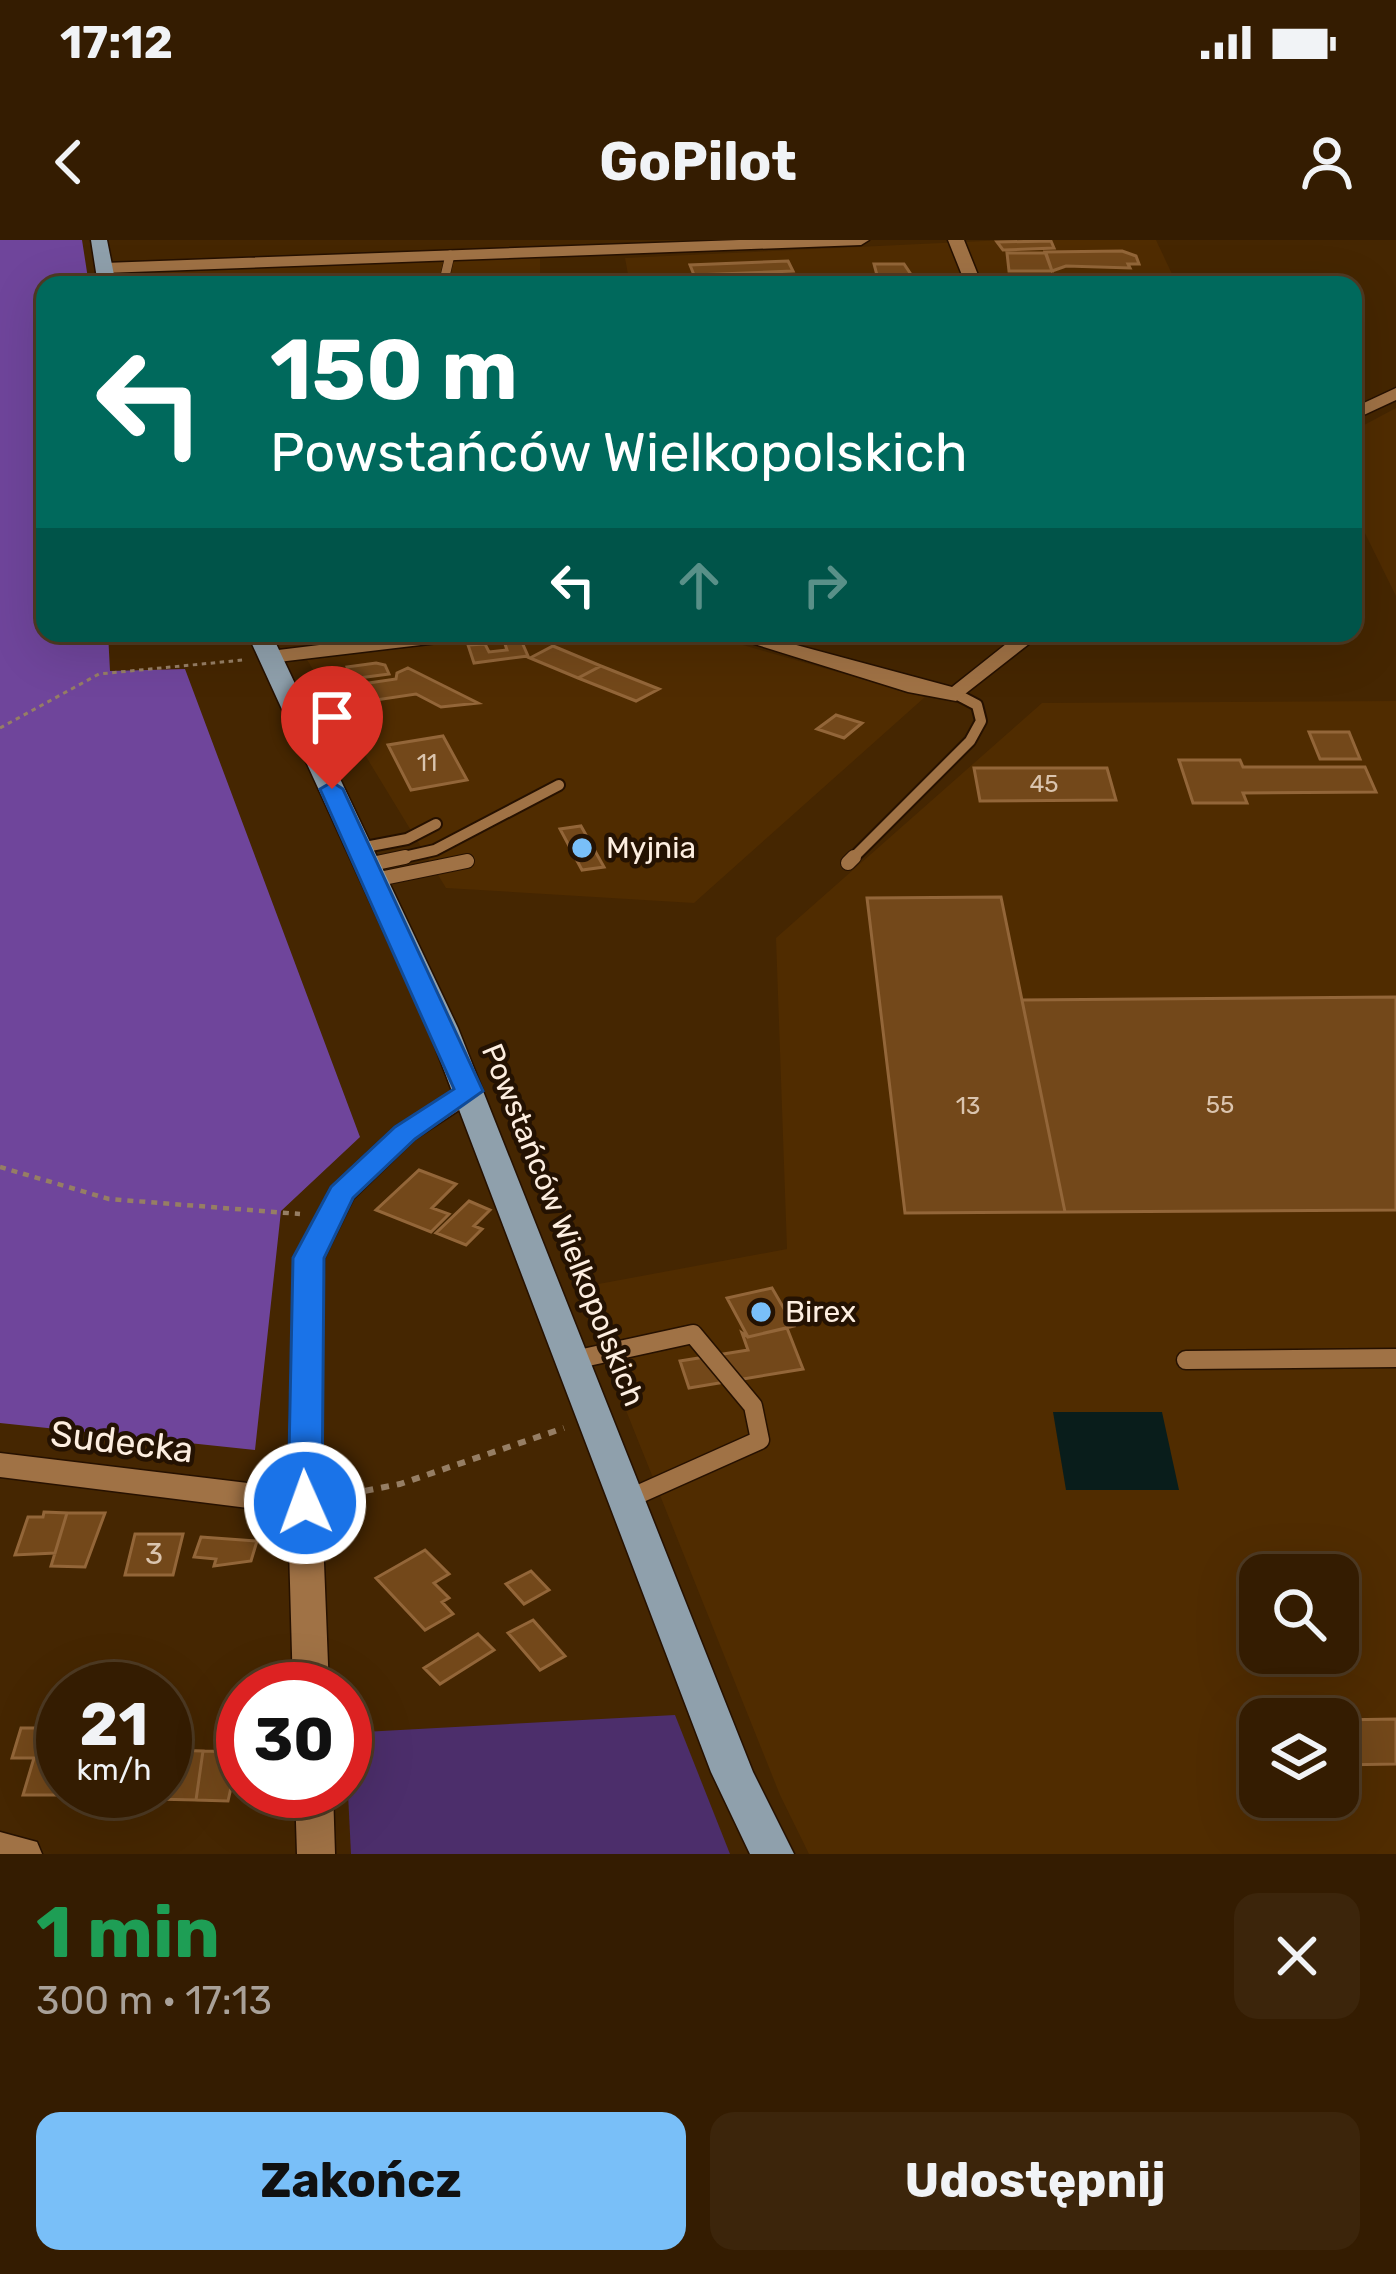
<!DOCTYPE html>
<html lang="pl">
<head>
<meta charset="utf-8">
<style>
  body { margin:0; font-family:Rubik,sans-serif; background:#3c250b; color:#f1f3f6; height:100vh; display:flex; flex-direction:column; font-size:45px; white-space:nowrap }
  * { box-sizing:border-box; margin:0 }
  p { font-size:39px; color:#a9a199 }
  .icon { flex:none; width:66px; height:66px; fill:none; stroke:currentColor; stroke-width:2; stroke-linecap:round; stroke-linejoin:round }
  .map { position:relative; height:1614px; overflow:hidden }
  .drawer { display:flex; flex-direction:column; background:#341c01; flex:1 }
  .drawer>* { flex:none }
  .banner { position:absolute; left:36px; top:36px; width:1326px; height:366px; border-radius:24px; box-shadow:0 12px 48px #0002,0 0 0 3px #4e3a23; background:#00695c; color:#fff; overflow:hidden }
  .buttons { position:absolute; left:1239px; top:1314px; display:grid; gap:24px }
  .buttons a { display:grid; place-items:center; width:120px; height:120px; border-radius:24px; background:#341c01; box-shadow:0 12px 48px #0002,0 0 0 3px #4e3a23; font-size:60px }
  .speed { position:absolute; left:36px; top:1422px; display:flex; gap:24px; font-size:60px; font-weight:700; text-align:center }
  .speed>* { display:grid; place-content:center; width:156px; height:156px; border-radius:50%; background:#341c01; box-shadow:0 12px 48px #0002,0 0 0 3px #4e3a23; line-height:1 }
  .speed small { font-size:30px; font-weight:400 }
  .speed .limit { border:18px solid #d22; background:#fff; color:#111 }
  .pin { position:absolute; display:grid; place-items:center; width:102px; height:102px; color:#fff; margin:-123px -51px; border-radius:50% 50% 50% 0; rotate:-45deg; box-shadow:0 0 12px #0007 }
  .pin .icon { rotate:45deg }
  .me { position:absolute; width:132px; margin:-66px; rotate:358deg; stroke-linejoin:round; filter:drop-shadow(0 0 9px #0008) }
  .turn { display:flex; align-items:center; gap:42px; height:252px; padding:0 36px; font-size:54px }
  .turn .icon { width:156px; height:156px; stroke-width:2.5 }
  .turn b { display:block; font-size:84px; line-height:102px }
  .lanes { display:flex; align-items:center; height:114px; padding:0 36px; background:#0003; justify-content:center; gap:60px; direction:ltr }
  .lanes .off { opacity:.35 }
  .round { display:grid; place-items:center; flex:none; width:126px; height:126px; border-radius:24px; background:#3c250b }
  .overview { display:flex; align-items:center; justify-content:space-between; height:204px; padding:0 36px }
  h1 { font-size:72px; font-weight:700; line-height:90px; color:#1e9e55 }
  .action { display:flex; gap:24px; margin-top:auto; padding:24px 36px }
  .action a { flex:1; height:138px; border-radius:24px; background:#79bff8; color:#111; font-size:48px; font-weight:700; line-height:138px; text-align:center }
  .action a+a { background:#3c250b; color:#f1f3f6 }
  .status { display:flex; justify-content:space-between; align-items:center; height:84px; padding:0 60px; background:#341c01; direction:ltr }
  .status svg { height:33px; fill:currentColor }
  header { display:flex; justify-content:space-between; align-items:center; height:156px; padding:0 36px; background:#341c01; font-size:54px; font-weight:700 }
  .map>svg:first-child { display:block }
</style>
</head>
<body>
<div class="status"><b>17:12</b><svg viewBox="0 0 49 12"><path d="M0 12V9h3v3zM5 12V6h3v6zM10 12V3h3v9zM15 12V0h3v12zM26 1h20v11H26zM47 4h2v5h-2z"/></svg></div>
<header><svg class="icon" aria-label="back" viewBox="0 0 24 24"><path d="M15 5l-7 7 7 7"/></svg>GoPilot<svg class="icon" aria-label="person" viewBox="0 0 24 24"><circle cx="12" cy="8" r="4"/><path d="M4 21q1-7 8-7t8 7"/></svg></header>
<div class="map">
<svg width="1396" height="1614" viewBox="0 0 1396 1614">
  <rect width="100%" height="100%" fill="#452601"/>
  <path fill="#502c00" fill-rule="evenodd" d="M1005,0H1156L1172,34L1058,33L1060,45H630L625,18Z
    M540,15V45H133L129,30Z
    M1396,168V356L1353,269V191Z
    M548,393H701L925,457L694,663L446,648L306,418Z
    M1396,461V1614H809L780,1555L577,1048L787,1009L776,698L1042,463ZM1260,1335H1338V1413H1260ZM1260,1479H1338V1557H1260Z"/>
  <path fill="#4c2e6b" d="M675,1475L730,1614H351L345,1493Z"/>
  <path fill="#6f459b" d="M0,0H82L89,45H45V393H108L110,431L185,429L360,897L281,971L255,1210L0,1183Z"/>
  <path fill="#091d1b" d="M1053,1172H1162L1179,1250H1066Z"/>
  <path fill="#73481a" stroke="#936639" stroke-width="3" d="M1051,1L1054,8L1003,10L997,2Z
    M1122,11L1136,16L1139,24H1128L1130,28L1066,26L1052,31L1045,12Z
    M1007,13H1046L1052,31H1009Z
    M788,21L793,31L694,35L690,25Z
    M874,24H904L912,36L878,39Z
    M521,400L528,416L474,423L468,405L485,404L489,412L507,410L504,401Z
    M553,406L601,426L578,438L530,418Z
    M376,423L385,425L389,434L351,439L347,427Z
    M601,426L659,449L636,461L578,438Z
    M408,428L478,463L441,467L416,454L376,460L358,450L364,449L362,444L396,439L397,433Z
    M836,475L862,483L844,498L817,489Z
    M1309,492H1349L1360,519H1320Z
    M443,496L467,540L411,550L388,505Z
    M1179,520H1240L1243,527H1365L1376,552L1243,553L1247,563H1193Z
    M974,528H1107L1116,560L980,561Z
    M581,586L604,627L582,630L560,589Z
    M1001,657L1065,972L905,973L867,658Z
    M1396,757V970L1065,972L1022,760Z
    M419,930L456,944L432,968L449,974L431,992L376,970Z
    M469,961L490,970L474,986L482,989L466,1005L436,993Z
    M772,1048L794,1086L748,1097L727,1058Z
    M787,1088L803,1129L689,1148L680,1121L748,1110L742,1093L748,1097Z
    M44,1272L67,1273L55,1313L15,1315L28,1277H43Z
    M67,1273H105L85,1327L51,1326Z
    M135,1294H183L173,1335H125Z
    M201,1297L257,1301L251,1321L214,1326L216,1319L194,1317Z
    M425,1310L449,1334L434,1343L449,1358L442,1362L453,1374L425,1390L376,1338Z
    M531,1331L549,1350L524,1364L506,1344Z
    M533,1380L565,1416L540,1430L508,1393Z
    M478,1394L494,1410L440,1444L424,1428Z
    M1396,1479V1524L1338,1525V1480Z
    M21,1488H51L48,1501H63L64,1555H23L34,1518H12Z
    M166,1510L203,1511L196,1560L154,1559L156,1551H165Z
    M203,1511L239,1512L228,1561L196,1560Z"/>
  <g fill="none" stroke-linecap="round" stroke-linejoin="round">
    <g stroke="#261100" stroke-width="10">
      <path id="service-far3" d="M443,45L450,15"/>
    </g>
    <g stroke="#261100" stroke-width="14">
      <path id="service-far2" d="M360,608L407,599L436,584
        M391,620L435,610L559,545
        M851,620L970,501L981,481L977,465L956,454"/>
    </g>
    <g stroke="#261100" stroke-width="16">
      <path id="service-far1" d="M848,623L854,617
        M367,625L405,617
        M374,640L467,621"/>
    </g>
    <g stroke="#261100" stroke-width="21">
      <path id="service" d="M574,1120L693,1094L753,1166L760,1200L628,1259
        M1186,1120L1396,1118"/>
    </g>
    <g stroke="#261100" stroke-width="3">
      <path id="minor" d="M739,0H869L861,5L104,33L96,28L104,23Z
        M948,0H964L982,45H966Z
        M1396,148V160L1353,180V168Z
        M418,393H481L471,399L270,423L259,417L270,411Z
        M719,393H752L952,447L1020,393H1043L956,461L908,452Z
        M469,843L479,845L483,851L479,857L415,899L353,959L324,1018L319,1197L329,1449H293L288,1273L0,1237V1213L288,1248L294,1018L331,947L395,887Z
        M295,1551H333L335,1614H297Z
        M0,1592L37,1602L42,1614H0Z"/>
    </g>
    <g stroke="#261100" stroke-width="3">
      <path id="primary" d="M91,0H107L116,45H98Z
        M247,393H271L458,788L753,1532L794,1614H750L711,1532L428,788Z"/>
    </g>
    <path stroke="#967e64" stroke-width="3" stroke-dasharray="4.5 4.5" stroke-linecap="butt" d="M0,488L99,434L243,420"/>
    <path stroke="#967e64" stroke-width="4.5" stroke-dasharray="6 6" stroke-linecap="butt" d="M0,927L109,959L300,974"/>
    <path stroke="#967e64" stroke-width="6" stroke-dasharray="8 8" stroke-linecap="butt" d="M334,1257L400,1244L564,1188"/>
    <use href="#service-far3" stroke="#a07245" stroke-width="9"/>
    <use href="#service-far2" stroke="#a07245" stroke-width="10"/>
    <use href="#service-far1" stroke="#a07245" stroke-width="14"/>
    <use href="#service" stroke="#a07245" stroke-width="18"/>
    <use href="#minor" fill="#a07245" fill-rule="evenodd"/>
    <use href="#primary" fill="#8fa0ac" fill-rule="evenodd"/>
  </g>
  <path fill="#1a73e8" stroke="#114b97" stroke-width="3" d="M332,542L343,549L483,851L415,899L353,958L324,1018L322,1263L317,1272L305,1276L293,1272L288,1263L293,1018L331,947L395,887L454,849L320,549Z"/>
  <g fill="#79bff8" stroke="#241202" stroke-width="4.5">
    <circle cx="582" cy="608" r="12"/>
    <circle cx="761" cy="1072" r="12"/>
  </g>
  <g text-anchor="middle" stroke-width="9" stroke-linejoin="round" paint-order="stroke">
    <g font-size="24" fill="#dac4ae">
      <text x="427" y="531">11</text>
      <text x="1044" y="552">45</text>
      <text x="1220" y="873">55</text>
      <text x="968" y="874">13</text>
    </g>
    <g font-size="30" fill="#fdeee0" stroke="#241202" text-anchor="start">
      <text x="606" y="618">Myjnia</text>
      <text x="785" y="1082">Birex</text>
    </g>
    <g font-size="30" fill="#fdeee0" stroke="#241202">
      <text transform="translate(563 985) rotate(68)" y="10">Powstańców Wielkopolskich</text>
    </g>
    <g font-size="30" fill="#dac4ae">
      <text x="154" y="1324">3</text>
    </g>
    <g font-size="36" fill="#fdeee0" stroke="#241202">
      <text transform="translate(122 1201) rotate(7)" y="13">Sudecka</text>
    </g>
  </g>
</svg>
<div class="buttons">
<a><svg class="icon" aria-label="search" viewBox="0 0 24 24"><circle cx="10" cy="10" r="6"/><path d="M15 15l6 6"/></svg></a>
<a><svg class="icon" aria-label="layers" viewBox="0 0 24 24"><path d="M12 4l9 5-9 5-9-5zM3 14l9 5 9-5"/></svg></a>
</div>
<div class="speed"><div>21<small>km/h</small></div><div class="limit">30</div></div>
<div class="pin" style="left:332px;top:549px;background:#d93025"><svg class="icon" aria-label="arrive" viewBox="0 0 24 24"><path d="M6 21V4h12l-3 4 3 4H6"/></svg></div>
<svg class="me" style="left:305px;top:1263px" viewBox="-20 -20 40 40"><circle r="17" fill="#1a73e8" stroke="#fff" stroke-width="3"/><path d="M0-11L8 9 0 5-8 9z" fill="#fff"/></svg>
<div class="banner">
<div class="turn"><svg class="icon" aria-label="left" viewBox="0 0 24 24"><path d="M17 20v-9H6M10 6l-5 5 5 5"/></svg><div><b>150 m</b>Powstańców Wielkopolskich</div></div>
<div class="lanes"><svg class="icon" aria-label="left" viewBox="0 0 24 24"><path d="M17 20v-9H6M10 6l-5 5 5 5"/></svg><svg class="icon off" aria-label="ahead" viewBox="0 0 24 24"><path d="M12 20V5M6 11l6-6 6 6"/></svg><svg class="icon off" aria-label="right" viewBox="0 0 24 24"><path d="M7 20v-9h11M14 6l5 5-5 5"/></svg></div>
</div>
</div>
<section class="drawer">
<div class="overview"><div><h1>1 min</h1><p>300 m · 17:13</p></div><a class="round"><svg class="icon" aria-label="close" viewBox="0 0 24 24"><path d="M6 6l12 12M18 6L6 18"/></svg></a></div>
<div class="action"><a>Zakończ</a><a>Udostępnij</a></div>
</section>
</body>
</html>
